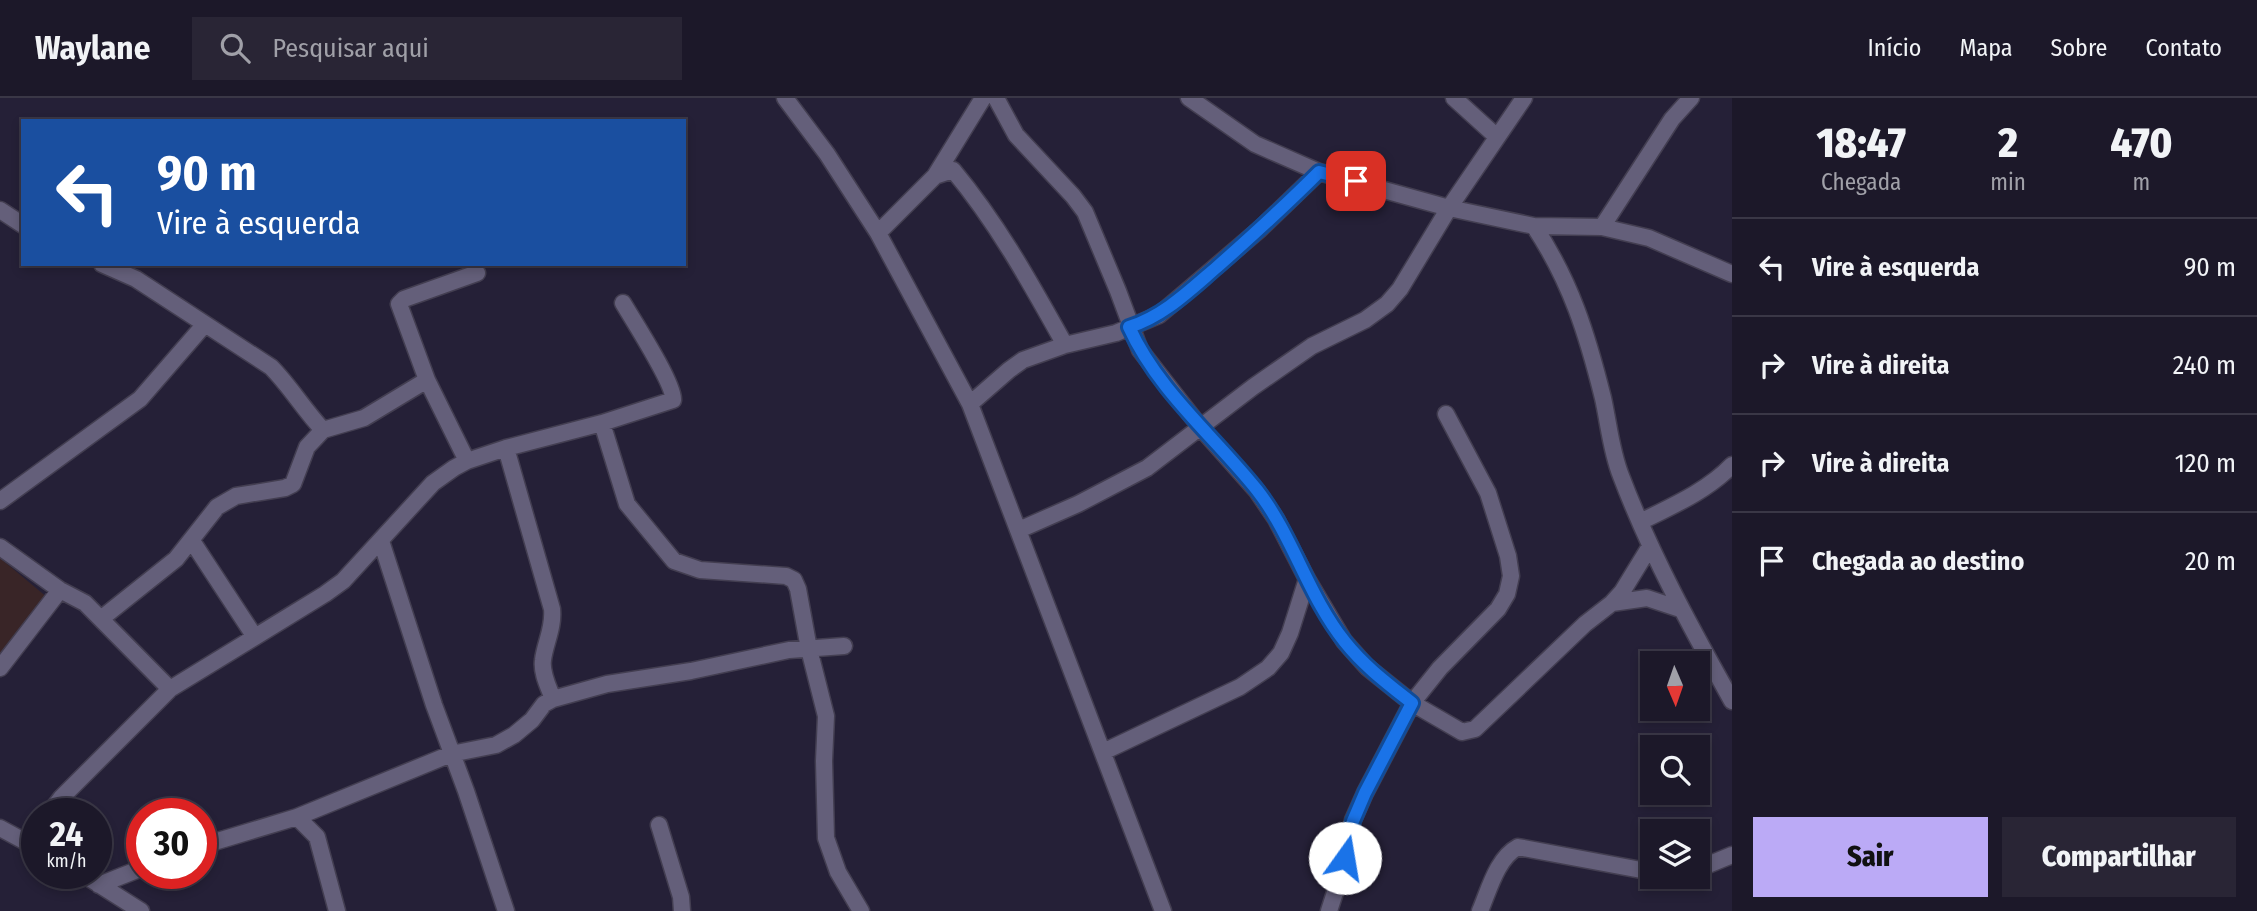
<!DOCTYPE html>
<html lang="pt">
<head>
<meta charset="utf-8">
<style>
  body { margin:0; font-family:"Fira Sans Condensed",sans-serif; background:#292535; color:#f1f3f6; height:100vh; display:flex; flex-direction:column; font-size:26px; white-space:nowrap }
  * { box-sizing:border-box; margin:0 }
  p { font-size:23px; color:#a0a0a8 }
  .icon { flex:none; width:38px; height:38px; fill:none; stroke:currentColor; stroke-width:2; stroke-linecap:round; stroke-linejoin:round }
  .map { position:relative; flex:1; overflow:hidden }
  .sheet { display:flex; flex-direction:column; background:#1c1829; width:525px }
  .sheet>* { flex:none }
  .top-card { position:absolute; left:21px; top:21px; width:665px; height:147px; border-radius:0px; box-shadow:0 4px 10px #0003,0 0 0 2px #3a3746; background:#1a4fa0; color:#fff; overflow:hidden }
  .needle { width:46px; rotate:178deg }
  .buttons { position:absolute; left:1640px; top:553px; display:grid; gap:14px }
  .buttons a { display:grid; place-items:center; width:70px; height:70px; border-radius:0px; background:#1c1829; box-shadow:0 4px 10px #0003,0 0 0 2px #3a3746; font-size:35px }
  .speed { position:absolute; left:21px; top:700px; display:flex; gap:14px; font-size:35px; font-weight:700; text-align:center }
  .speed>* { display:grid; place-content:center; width:91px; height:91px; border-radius:50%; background:#1c1829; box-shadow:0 4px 10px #0003,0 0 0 2px #3a3746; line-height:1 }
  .speed small { font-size:18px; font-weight:400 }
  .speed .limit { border:10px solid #d22; background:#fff; color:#111 }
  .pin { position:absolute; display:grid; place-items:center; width:60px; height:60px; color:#fff; margin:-30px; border-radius:14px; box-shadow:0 4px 10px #0006 }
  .me { position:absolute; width:77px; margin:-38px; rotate:13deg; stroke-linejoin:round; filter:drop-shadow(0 0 5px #0008) }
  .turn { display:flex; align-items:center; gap:24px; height:147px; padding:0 21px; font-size:32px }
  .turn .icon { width:91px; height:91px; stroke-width:2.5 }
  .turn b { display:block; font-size:49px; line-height:60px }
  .eta { display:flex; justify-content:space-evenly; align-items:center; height:119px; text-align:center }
  .eta b { font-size:42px; font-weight:800; line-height:49px }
  .primary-button { display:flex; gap:14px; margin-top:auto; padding:14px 21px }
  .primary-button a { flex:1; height:80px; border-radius:0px; background:#bbaaf6; color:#111; font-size:28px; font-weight:800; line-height:80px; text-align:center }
  .primary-button a+a { background:#292535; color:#f1f3f6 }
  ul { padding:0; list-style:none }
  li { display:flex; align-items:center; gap:21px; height:98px; padding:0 21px; border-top:2px solid #3a3746 }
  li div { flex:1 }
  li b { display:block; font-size:26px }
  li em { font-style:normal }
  header { display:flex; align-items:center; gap:42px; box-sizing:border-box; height:98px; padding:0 35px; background:#1c1829; border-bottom:2px solid #3a3746 }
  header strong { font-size:33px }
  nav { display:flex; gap:38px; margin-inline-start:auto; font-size:24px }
  .search { width:490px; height:63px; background:#292535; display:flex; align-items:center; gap:18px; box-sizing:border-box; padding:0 24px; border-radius:0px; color:#a0a0a8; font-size:26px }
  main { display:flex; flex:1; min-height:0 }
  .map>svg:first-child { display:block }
</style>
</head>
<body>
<header>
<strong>Waylane</strong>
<div class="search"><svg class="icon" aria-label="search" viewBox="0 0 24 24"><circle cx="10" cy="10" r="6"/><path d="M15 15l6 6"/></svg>Pesquisar aqui</div>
<nav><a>Início</a><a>Mapa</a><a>Sobre</a><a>Contato</a></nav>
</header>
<main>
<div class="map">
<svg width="1732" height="813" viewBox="0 0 1732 813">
  <rect width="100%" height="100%" fill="#252037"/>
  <path fill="#392527" d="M0,460L48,500L0,562Z"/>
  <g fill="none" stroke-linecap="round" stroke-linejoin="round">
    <g stroke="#433e51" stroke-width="19">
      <path id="minor" d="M785,0L827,56L878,135L970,306L1163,813
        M996,0L1016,37L1073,98L1085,114L1118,193L1140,252L1201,330L1257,393L1276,421L1307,481L1344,543L1367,569L1412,605L1462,634L1475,631L1585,526L1612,505L1622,494L1649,450
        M1189,0L1255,46L1319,74L1449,110L1534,128L1602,129L1649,140L1732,176
        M1454,0L1497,39
        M935,78L953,72C998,126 1031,186 1065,247
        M0,112L23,127
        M1534,128C1571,184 1587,236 1603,300C1609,327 1611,353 1621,378C1651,457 1691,530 1732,603
        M1602,129L1672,21L1691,0
        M878,135L935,78L983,0
        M102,166L136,181L271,269C290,288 304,312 323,332
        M970,306L1009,272L1023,262L1065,247L1116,235L1159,217L1260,131L1319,74
        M602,325L627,406L674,463L700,472L786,478L794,482L798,491L809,551L826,618L824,663L826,740L838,774L861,813
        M506,350L552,511C554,530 545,545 543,562C541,575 549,590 553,601
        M467,363L427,282L399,206L404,201L477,175
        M0,403L140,301L205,226
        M1640,424C1672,408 1707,393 1732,367
        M1019,432L1078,406L1147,370L1253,289L1312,248L1365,222L1387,206L1400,191L1449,110L1524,0
        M192,443L255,539
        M381,443L434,607L466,693L506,813
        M0,449L60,492L85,505L170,591
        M1612,505L1647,500L1680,511
        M102,520L176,461L217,409L236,398L285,390L293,386L307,349L323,332L364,320L427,282
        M0,570L60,492
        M1103,654L1240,589L1268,570L1281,555L1290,535L1307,481
        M49,716L61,700L170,591L325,496L343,483L433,385L454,370L467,363L506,350L602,325L673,302C675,287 633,222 623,205
        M297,719L317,739L337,813
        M659,727L681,799L682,813
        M0,730L37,750
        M201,748L297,719L451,656L496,647L514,637L532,622L544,606L553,601L607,586L691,573L789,552L844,548
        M1698,771L1732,757
        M81,775L141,813
        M99,787L142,770
        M1329,813L1340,779L1353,722L1365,695L1412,605L1440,570L1498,511L1507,496L1511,478L1508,458L1488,395L1446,316
        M1480,813C1489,792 1497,760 1518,749L1652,774"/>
    </g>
    <use href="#minor" stroke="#645f7a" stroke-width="16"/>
  </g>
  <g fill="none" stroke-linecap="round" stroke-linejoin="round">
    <g stroke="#114b97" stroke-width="18">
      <path id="route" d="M1345,760L1353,723L1365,695L1412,605C1388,586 1364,568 1345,544C1308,498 1293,438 1257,392C1214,338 1158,293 1129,229C1164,218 1190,192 1217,169C1252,138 1286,107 1319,74L1356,83"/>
    </g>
    <use href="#route" stroke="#1a73e8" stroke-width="12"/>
  </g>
</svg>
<div class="buttons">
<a><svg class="needle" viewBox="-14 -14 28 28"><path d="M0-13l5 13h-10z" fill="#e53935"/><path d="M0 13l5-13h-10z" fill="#a0a0a8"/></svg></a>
<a><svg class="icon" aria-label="search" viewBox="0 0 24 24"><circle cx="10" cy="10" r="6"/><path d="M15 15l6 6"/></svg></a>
<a><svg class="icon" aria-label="layers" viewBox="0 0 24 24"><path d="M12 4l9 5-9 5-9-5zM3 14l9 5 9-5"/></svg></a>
</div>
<div class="speed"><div>24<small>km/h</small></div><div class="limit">30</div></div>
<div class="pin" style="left:1356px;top:83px;background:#d93025"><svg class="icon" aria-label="arrive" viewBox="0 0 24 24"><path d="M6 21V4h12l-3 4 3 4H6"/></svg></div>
<svg class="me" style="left:1345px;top:760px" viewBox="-20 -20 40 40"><circle r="19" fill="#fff"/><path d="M0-13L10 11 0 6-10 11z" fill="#1a73e8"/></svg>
<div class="top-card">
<div class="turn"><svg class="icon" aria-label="left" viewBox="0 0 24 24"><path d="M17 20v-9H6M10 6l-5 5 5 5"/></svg><div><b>90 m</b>Vire à esquerda</div></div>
</div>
</div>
<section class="sheet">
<div class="eta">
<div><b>18:47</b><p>Chegada</p></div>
<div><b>2</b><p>min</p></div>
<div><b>470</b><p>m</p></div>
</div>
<ul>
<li><svg class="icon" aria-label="left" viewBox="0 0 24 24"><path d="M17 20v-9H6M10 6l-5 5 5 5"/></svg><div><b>Vire à esquerda</b></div><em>90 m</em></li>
<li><svg class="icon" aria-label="right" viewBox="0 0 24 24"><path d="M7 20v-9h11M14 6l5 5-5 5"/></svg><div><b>Vire à direita</b></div><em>240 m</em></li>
<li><svg class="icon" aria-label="right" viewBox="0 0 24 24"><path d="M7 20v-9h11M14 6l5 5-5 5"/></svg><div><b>Vire à direita</b></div><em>120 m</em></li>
<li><svg class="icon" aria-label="arrive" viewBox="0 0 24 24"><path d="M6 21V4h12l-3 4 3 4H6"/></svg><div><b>Chegada ao destino</b></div><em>20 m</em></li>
</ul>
<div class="primary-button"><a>Sair</a><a>Compartilhar</a></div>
</section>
</main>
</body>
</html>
